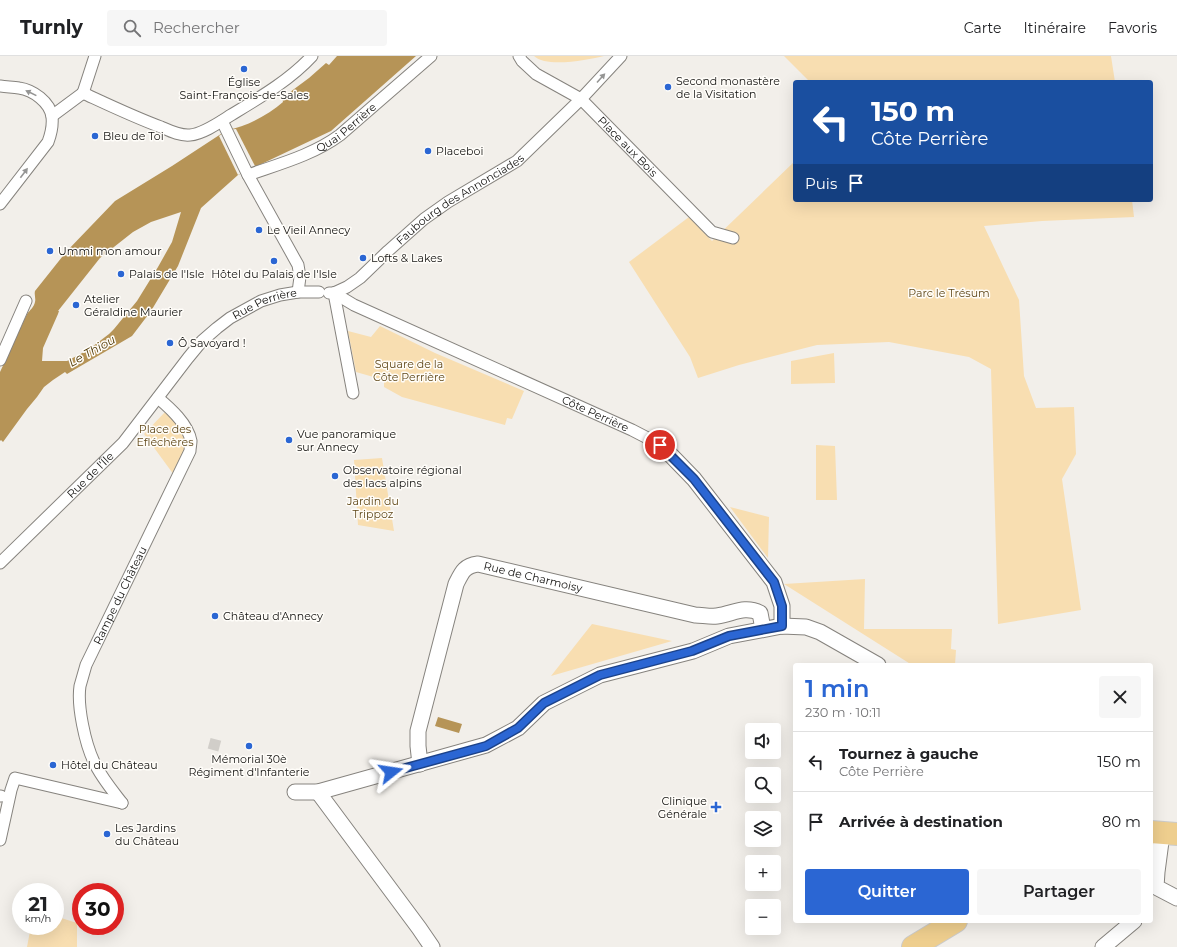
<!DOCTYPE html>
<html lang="fr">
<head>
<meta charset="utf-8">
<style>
  body { margin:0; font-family:Montserrat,sans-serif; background:#f6f6f6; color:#202124; height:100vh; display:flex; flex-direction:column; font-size:15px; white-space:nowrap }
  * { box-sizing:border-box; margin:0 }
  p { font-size:13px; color:#757577 }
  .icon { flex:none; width:22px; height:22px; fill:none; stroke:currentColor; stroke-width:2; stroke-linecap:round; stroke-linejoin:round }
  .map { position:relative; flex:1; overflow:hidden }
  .panel { position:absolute; left:793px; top:607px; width:360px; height:260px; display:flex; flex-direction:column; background:#fff; border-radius:4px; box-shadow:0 4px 16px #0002 }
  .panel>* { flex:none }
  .hud { position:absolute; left:793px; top:24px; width:360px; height:122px; border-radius:4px; box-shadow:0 4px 16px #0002; background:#1a4fa0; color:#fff; overflow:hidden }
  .fabs { position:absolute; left:745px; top:667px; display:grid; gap:8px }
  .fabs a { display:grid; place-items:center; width:36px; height:36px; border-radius:4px; background:#fff; box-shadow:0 4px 16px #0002; font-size:20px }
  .speed { position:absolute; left:12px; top:827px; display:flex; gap:8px; font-size:20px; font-weight:700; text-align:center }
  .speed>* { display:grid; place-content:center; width:52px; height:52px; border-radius:50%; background:#fff; box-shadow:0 4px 16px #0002; line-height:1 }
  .speed small { font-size:10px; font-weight:400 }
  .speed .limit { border:6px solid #d22; background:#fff; color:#111 }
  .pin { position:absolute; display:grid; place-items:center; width:34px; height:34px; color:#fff; margin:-17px; border:2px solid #fff; border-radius:50%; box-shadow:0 1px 4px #0007 }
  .me { position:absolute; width:44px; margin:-22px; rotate:75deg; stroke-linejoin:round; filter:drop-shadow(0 0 3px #0008) }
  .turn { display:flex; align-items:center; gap:14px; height:84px; padding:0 12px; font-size:18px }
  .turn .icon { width:52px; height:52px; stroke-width:2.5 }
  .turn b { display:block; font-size:28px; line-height:34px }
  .then { display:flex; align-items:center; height:38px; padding:0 12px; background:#0003; gap:8px; font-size:15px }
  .round { display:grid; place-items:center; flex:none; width:42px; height:42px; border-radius:4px; background:#f6f6f6 }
  .headline { display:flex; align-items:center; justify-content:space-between; height:68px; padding:0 12px }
  h1 { font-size:24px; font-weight:600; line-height:30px; color:#2b66d3 }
  .primary-button { display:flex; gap:8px; margin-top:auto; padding:8px 12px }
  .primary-button a { flex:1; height:46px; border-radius:4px; background:#2b66d3; color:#fff; font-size:16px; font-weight:600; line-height:46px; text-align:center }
  .primary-button a+a { background:#f6f6f6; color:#202124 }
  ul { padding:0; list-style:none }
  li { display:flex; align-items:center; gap:12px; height:60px; padding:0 12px; border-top:1px solid #e0e0e0 }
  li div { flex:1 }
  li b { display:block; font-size:15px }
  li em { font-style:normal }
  header { display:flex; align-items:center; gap:24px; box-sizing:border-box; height:56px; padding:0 20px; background:#fff; border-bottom:1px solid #e0e0e0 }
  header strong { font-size:19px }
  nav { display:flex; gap:22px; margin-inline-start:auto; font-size:14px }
  .search { width:280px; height:36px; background:#f6f6f6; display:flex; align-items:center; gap:10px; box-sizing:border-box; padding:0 14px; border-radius:4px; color:#757577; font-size:15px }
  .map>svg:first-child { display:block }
</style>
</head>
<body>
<header>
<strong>Turnly</strong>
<div class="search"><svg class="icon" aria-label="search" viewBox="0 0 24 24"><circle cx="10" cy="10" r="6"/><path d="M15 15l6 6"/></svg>Rechercher</div>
<nav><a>Carte</a><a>Itinéraire</a><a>Favoris</a></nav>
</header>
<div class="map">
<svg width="1177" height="891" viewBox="0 0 1177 891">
  <rect width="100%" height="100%" fill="#f2efea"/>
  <path fill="#f8deb1" d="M534,0H604C588,4 546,12 534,0Z
    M784,0H1111L1115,26H810Z
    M795,105V144H1132L1134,161L1042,165L984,170L1019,244L1024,320L1036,352L1074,351L1076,398L1062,423L1081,554L998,568L991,313L969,301L889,286L817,289L739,309L698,322L690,301L629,206L689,161L712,185Z
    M380,270L435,297L524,335L512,363L507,362L505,369L402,341L384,331V324L356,316L348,275L371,281Z
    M834,297L835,327L791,328V305Z
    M166,355C174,364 190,378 186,393C184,401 178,411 174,419L144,378Z
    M816,389L835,390L837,444H816Z
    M382,402L394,475L358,469L354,404Z
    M730,451L769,461L768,502Z
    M865,523L864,573H952L951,593L956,594L955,609H912L784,528Z
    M592,568L672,585L551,620Z
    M55,860L77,867V891H27L31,870H55Z"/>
  <path fill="#b69457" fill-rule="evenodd" d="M337,0H416L331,75L238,119L201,152L178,210L151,255L132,280L67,318L65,316L53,324L44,331L37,341L27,353L3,386L1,384L0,385V316L27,258C30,254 34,251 35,246C36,242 34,239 35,235L66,196L115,145L172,110L227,74C246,71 268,59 283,46L282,42L309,22L326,7L329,9ZM181,156L172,186L158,211L137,245L114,273L109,278L88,294L67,305H42L43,292L58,258L59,255H58L100,202L133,176L151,166Z
    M438,661L462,668L459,677L435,670Z"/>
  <path fill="#f2efea" d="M236,73L255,110L238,119L219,80L227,74Z"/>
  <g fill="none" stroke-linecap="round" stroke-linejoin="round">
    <path stroke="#d1cec9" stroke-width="11" stroke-dasharray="11 5.5" stroke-linecap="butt" d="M213,694L216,683"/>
    <g stroke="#86837e" stroke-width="13">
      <g id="pedestrian">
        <path id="s1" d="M519,0L522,5L536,18L581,43L712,176L733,182"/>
        <path d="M0,30C6,31 13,31 19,32C33,34 50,46 52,61C53,70 51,78 48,86L0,148"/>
        <path d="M83,37C109,49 134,61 161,71C170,75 180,80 190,79C203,78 220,66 231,59C259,42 290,24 312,0"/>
        <path d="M83,37L95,0"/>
        <path d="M52,60L83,37"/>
        <path d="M222,65L248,119L298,209L300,221L298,236"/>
        <path id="s2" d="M248,119C279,108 313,99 340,79L431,0"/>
        <path id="s3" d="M329,237H334L354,249L632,374L661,389"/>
        <path id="s4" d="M334,237L347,231L360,222L388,195L424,163L448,146L517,105L581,43L621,0"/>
        <path d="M334,237L353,337"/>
        <path d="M0,304L26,245"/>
        <path id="s5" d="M0,507L123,387L188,302L202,285L217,272L230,262L261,245L280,239L298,236H319"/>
        <path d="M0,740H1"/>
        <path id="s6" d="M122,747C112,734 101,721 94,706C85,687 77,650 80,630C82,623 84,616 86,609L190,395C190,392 191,388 191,385C188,368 170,352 158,342"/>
        <path d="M0,784L11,734L15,722L122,747"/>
      </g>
    </g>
    <g stroke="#86837e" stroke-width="17">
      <g id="minor">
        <path d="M661,389L694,423L774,526L782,550V570"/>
        <path id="s7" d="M420,708L418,690V675L456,528C462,516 464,510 478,508L695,559C702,559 710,561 717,560C733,558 744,549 760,557L763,573"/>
        <path d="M295,736H318L486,689L518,672L544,647L600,619L693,595L729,580L782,570L806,571L820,576L878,609"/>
        <path d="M318,736L419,872L432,891"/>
        <path d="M1162,778L1157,816L1156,831L1177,842"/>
        <path d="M1103,891L1134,865"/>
      </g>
    </g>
    <g stroke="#cbcbcb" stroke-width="24">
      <path id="primary" d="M1151,776L1177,778
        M913,891L956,865"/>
    </g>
    <use href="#pedestrian" stroke="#fff" stroke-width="11"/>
    <use href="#minor" stroke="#fff" stroke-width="15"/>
    <use href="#primary" stroke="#eece8e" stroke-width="22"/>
  </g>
  <defs><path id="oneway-solid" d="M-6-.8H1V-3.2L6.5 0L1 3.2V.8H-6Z"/></defs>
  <g fill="#959594">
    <use href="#oneway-solid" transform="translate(601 22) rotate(-48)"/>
    <use href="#oneway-solid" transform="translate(31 37) rotate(-154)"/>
    <use href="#oneway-solid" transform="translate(24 117) rotate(-53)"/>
  </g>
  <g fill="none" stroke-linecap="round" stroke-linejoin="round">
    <g stroke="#1c4289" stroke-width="10">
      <path id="route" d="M391,716L486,690L518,672L544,647L600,619L692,595L729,580L782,570V550L774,526L694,423L660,389"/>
    </g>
    <use href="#route" stroke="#2b66d3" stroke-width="7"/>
  </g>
  <g fill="#2b66d3" stroke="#fffdf9" stroke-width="1.5">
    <circle cx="244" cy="13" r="4"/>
    <circle cx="668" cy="31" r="4"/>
    <circle cx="95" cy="80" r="4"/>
    <circle cx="428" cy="95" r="4"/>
    <circle cx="259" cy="174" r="4"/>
    <circle cx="50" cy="195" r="4"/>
    <circle cx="363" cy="202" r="4"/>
    <circle cx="274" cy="205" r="4"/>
    <circle cx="121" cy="218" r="4"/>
    <circle cx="76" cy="249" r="4"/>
    <circle cx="170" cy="287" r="4"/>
    <circle cx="289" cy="384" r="4"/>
    <circle cx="335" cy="420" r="4"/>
    <circle cx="215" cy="560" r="4"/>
    <circle cx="249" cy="690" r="4"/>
    <circle cx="53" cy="709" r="4"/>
    <path d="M714 745h4v4h4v4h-4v4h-4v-4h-4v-4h4z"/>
    <circle cx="107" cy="778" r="4"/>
  </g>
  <g text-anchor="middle" stroke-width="3" stroke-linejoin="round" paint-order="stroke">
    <g font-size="11" fill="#141311" stroke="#fffdf9" text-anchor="start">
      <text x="676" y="29">Second monastère<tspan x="676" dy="13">de la Visitation</tspan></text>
      <text x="244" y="30" text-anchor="middle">Église<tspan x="244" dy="13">Saint-François-de-Sales</tspan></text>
      <text x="103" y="84">Bleu de Toi</text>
      <text x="436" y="99">Placeboi</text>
      <text x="267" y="178">Le Vieil Annecy</text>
      <text x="58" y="199">Ummi mon amour</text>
      <text x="371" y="206">Lofts &amp; Lakes</text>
      <text x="129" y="222">Palais de l'Isle</text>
      <text x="274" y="222" text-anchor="middle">Hôtel du Palais de l'Isle</text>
      <text x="84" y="247">Atelier<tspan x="84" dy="13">Géraldine Maurier</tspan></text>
      <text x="178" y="291">Ô Savoyard !</text>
      <text x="297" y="382">Vue panoramique<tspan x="297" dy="13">sur Annecy</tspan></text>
      <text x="343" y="418">Observatoire régional<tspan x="343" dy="13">des lacs alpins</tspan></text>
      <text x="223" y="564">Château d'Annecy</text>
      <text x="249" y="707" text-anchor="middle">Mémorial 30è<tspan x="249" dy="13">Régiment d'Infanterie</tspan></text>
      <text x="61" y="713">Hôtel du Château</text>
      <text x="707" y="749" text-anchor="end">Clinique<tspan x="707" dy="13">Générale</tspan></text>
      <text x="115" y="776">Les Jardins<tspan x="115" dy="13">du Château</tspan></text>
    </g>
    <g font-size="11" fill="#141311" stroke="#fffdf9">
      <text dy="4" stroke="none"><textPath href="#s2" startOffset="110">Quai Perrière</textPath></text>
      <text dy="4" stroke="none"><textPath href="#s1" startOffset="143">Place aux Bois</textPath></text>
      <text dy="4" stroke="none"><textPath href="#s4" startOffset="158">Faubourg des Annonciades</textPath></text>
      <text dy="4" stroke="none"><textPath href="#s5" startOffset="375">Rue Perrière</textPath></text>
      <text dy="4" stroke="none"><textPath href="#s3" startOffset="293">Côte Perrière</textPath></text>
      <text dy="4" stroke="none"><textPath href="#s5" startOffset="126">Rue de l'Île</textPath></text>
      <text dy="4" stroke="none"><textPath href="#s7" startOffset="273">Rue de Charmoisy</textPath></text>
      <text dy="4" stroke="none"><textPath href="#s6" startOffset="227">Rampe du Château</textPath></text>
    </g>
    <g font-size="11" fill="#604819" stroke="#fffdf9">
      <text x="949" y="241">Parc le Trésum</text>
      <text x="409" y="312">Square de la<tspan x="409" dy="13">Côte Perrière</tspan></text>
      <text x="165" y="377">Place des<tspan x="165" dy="13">Efléchères</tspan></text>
      <text x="373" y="449">Jardin du<tspan x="373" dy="13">Trippoz</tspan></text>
    </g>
    <g font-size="12" font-style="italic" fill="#4f3804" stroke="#fffdf9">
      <text transform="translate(92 295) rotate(-29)" y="4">Le Thiou</text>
    </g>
  </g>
</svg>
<div class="fabs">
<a><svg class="icon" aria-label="sound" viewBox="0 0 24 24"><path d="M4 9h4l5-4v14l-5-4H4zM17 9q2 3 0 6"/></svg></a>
<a><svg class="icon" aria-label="search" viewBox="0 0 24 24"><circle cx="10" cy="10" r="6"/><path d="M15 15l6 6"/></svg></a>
<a><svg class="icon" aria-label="layers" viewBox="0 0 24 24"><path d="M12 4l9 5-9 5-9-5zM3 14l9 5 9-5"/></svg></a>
<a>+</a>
<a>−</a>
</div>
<div class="speed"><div>21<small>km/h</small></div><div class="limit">30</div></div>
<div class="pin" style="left:660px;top:389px;background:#d93025"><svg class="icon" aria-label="arrive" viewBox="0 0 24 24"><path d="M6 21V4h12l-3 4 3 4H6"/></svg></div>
<svg class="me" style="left:391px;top:716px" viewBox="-20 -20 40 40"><path d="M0-17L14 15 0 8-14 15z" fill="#2b66d3" stroke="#fff" stroke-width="4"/></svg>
<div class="hud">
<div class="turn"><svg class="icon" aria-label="left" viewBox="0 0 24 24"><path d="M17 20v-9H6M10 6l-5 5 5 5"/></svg><div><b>150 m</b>Côte Perrière</div></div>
<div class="then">Puis<svg class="icon" aria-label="arrive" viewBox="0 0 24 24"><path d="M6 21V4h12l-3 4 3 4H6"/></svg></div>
</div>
<section class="panel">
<div class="headline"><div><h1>1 min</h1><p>230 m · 10:11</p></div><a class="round"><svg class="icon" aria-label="close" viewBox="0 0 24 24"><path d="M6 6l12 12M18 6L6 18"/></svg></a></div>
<ul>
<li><svg class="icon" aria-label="left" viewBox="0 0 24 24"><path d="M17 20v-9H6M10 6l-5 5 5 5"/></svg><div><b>Tournez à gauche</b><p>Côte Perrière</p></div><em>150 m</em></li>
<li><svg class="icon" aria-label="arrive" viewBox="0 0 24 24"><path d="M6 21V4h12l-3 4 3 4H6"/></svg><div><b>Arrivée à destination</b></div><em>80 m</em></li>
</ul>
<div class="primary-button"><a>Quitter</a><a>Partager</a></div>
</section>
</div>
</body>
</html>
